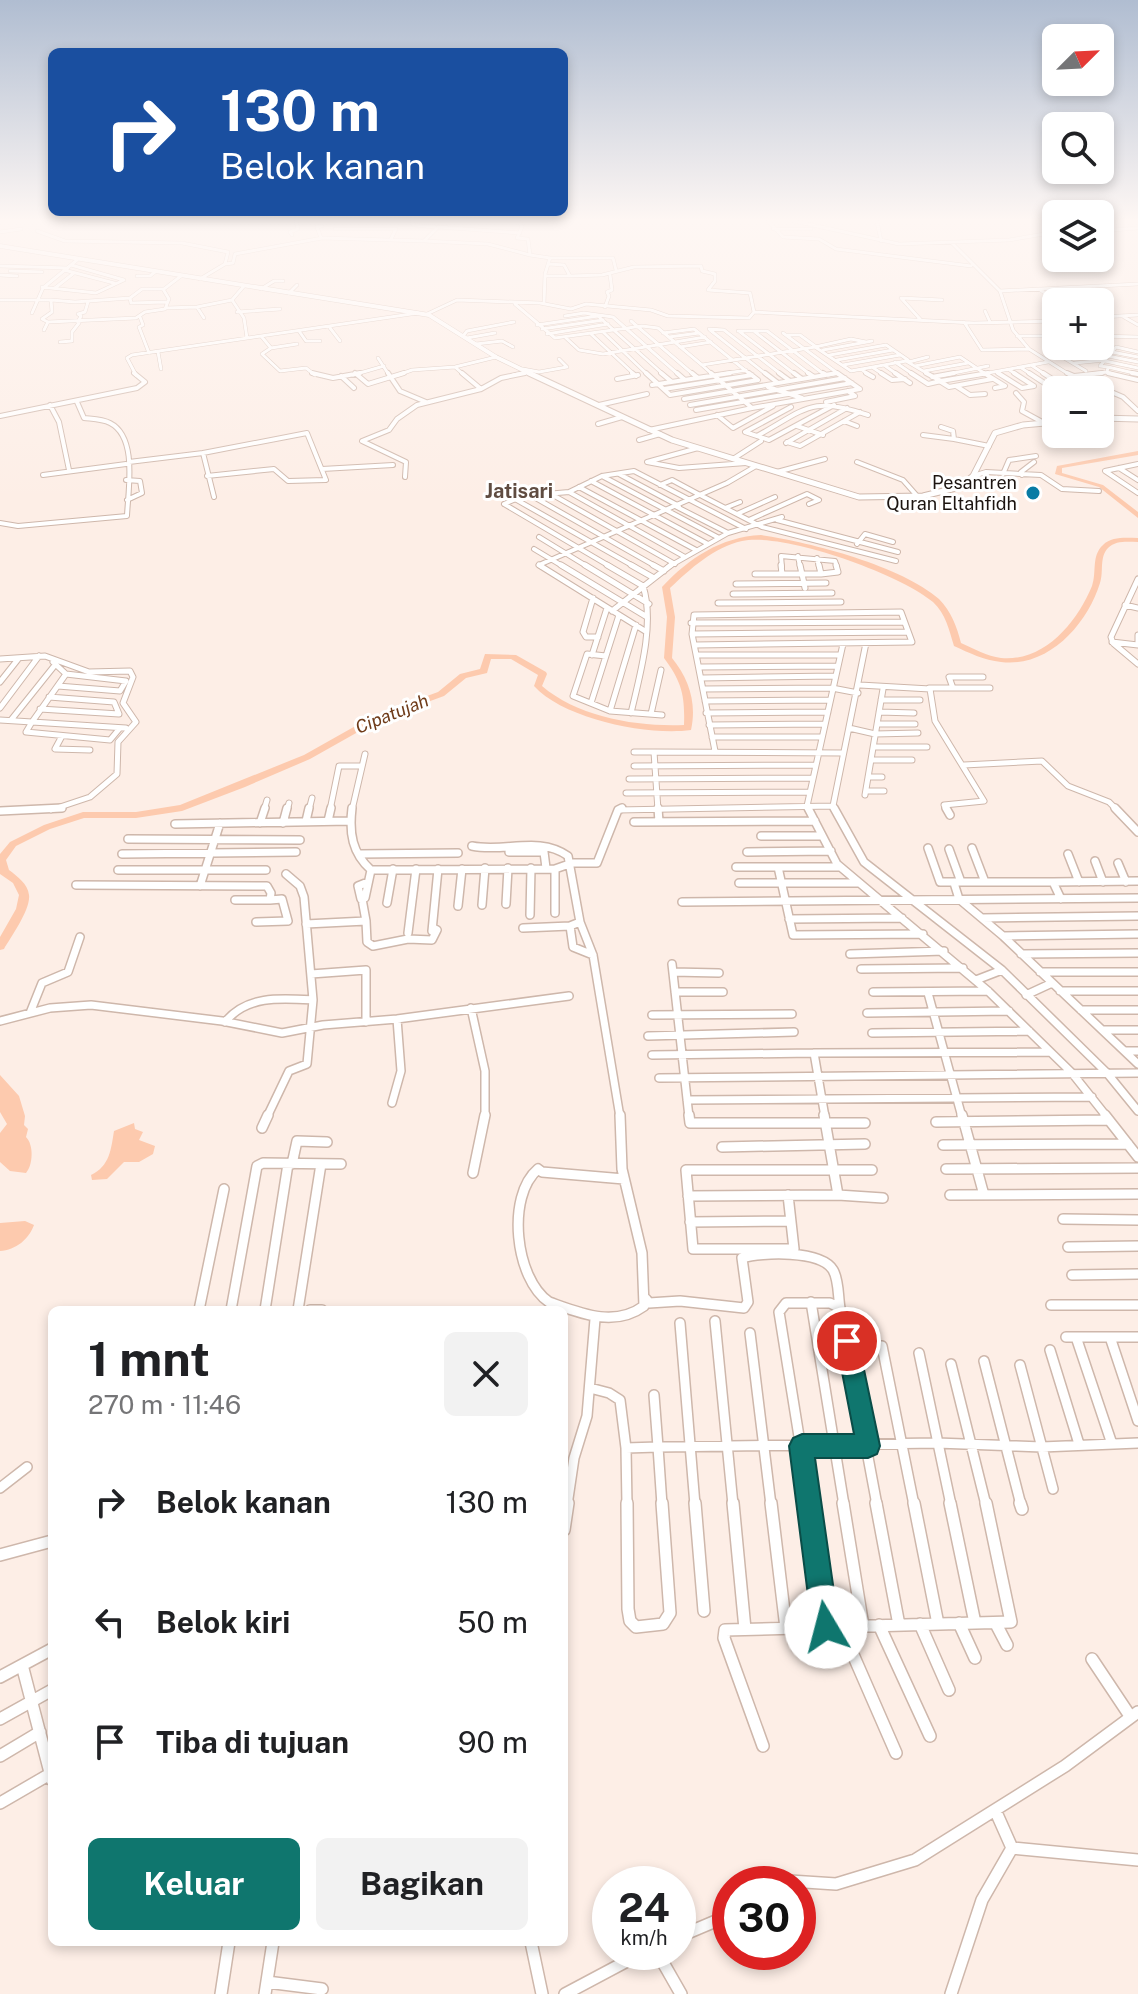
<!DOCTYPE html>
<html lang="id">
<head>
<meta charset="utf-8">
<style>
  body { margin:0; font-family:"Public Sans",sans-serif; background:#f2f2f2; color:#202124; height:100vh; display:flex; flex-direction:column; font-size:30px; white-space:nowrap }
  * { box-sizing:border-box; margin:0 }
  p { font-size:26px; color:#757577 }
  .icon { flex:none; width:44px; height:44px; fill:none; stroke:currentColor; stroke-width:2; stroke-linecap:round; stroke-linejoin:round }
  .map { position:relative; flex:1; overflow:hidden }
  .details { position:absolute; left:48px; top:1306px; width:520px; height:640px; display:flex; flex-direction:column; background:#fff; border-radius:12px; box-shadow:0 4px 12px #0003 }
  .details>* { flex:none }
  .banner { position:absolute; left:48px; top:48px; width:520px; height:168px; border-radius:12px; box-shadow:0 4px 12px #0003; background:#1a4fa0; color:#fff; overflow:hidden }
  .needle { width:52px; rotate:66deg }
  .controls { position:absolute; left:1042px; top:24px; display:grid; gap:16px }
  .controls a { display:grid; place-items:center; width:72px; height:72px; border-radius:12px; background:#fff; box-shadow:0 4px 12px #0003; font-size:40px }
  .speed { position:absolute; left:592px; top:1866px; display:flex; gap:16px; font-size:40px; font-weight:700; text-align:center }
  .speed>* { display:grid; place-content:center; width:104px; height:104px; border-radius:50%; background:#fff; box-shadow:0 4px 12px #0003; line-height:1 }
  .speed small { font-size:20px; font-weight:400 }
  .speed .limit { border:12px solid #d22; background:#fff; color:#111 }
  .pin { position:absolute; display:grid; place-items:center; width:68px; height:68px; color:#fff; margin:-34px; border:4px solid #fff; border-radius:50%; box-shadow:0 2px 8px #0007 }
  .me { position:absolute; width:88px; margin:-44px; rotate:352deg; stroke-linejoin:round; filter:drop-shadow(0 0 6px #0008) }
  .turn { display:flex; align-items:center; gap:28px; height:168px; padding:0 40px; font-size:36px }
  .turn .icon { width:104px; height:104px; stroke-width:2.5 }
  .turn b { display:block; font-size:56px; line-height:68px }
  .round { display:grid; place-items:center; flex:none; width:84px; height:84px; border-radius:12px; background:#f2f2f2 }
  .headline { display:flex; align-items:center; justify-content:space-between; height:136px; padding:0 40px }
  h1 { font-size:48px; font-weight:700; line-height:60px }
  .primary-button { display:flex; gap:16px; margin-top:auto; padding:16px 40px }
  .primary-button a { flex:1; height:92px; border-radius:12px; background:#0f766e; color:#fff; font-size:32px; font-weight:700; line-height:92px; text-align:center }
  .primary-button a+a { background:#f2f2f2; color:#202124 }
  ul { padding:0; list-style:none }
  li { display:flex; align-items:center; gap:24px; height:120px; padding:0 40px }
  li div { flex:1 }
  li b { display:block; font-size:30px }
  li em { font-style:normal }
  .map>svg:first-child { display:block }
</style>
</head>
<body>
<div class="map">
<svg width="1138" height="1994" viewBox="0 0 1138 1994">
  <rect width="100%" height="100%" fill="#fdeee6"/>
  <path fill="#fdcaae" d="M0,1075L19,1096L25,1116L24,1125L28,1129L26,1137C34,1145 33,1165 26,1173L10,1171L0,1162V1133L7,1124L0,1112Z
    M134,1123L135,1129L143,1132L139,1140L155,1146L153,1154L139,1162H124L107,1179L92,1180L91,1175C110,1166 111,1149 114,1131Z
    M25,1221L34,1225C29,1239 16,1250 0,1251V1223Z"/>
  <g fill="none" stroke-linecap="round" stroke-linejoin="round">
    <path fill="#fdcaae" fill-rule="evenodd" d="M1138,451V455L1062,468V473L1103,485L1138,512V518L1099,487L1055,474L1057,466Z
      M761,535C810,542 902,566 939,599C951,611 957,627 961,643C974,649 987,656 1001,658C1045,662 1077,622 1092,586C1097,572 1091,556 1103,545C1112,536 1126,538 1138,538V542C1128,542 1116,540 1108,548C1099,557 1104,572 1100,583C1087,625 1048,668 1001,662C984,660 969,653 954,646C949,630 946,614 933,602C900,574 784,532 742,541C714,547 690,569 670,588L675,617L672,658C689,679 697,703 691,730C647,736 564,719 534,686L538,675L511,659H491L487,673L466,678L444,696L381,719L310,759L245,787L182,811L136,818H84L50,829L16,846L6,860L9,870C17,876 28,884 29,895C31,909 11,937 4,949L0,950V937L16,909L19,895L13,883L0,874V854L10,842L44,825L83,812H136L180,805L304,755L375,715L438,692L460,674L480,669L485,654L516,655L546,672L547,674L542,686C578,717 637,727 684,725C685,696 682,682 664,658L667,617L662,587C689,558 721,537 761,535Z"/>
    <g stroke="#ceb7ab" stroke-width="4">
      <path id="minor-far5" d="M412,221L413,225L435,227
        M519,221L522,227L517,238L528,239L530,255L550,258L545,274L544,304
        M768,221L783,237L819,239L836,249L971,266
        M794,221L899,244L1009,240L1056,232
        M877,221L881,241
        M335,229H396L391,239
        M773,229H811
        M37,231L65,241L182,243L228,252L225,264L200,279
        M1100,231L1138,228
        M0,232L21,229
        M292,235L290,232L298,229L296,221
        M321,238L317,227L322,226
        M424,241L488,244L530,255
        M951,242L1000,291L1013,330L1029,349L1070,375
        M550,258H613L616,270
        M225,264L233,263L235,254L322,238L424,241L438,227L520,233
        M549,264L564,265L570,276L602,275L634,267L701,266L702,271L715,274V281L708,290L750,293L754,312
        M71,265L124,280
        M0,266L68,268
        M64,270L114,283
        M10,271L42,272
        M0,275L17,276
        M137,276H150L155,272
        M546,276H570
        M244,286L232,300L244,318L247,338
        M42,287L96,293L124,280
        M55,288L74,273
        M261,289L274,281H283
        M1039,289L1057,302
        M1000,291L1138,284
        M289,293L297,285
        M130,298L131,303L166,302
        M0,300H51L52,312L42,319L48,322L44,330
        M51,300L75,302L130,298L142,289H164L181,276
        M515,304L555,338L642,326L658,328L702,365
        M605,307L609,296L607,292L612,290L610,275
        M166,308L197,307
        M985,311L990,322
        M237,312L280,309
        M32,313L43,288L77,260
        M427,314L457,300L540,303L571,309L586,304L651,310L668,316L749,318L754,312L974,323L1056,321
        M565,316L584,313L613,317L679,375
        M140,317L143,325L139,327L149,353
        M1100,317L1138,315
        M1124,317L1138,325
        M204,318L197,307L232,300
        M920,319L901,298L942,300
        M631,321L694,375
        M48,322L136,318L145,312L165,309L169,299L163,289
        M78,322L81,316L78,314L85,312L88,302
        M964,322L982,350L1029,349
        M537,325L598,316L664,375
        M330,328L340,341
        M542,329L603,320
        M709,329L724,330L782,375
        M710,330L767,375
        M299,331L306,341H320
        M738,331H767L825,375
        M603,332L648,375
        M740,332L796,375
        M755,332L811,375
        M663,333L694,329L751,375
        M783,333L840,375
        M547,334L608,324
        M591,334L635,375
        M786,335H800L815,346
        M261,336L271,348L262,354L280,371L306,368L315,375
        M463,336L467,331L514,322
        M1017,336H1056
        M1100,336L1138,337
        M669,337L699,333
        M467,338L495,333
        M566,338L579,350L603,354L705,337
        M60,342L72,341V332L79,323
        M476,344L502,341L513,347
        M680,347L711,342
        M815,347L851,339L866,342
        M271,348L297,344
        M823,350L872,341
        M158,352L161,369
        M1112,352L1138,357
        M830,355L886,345L908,360
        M1108,356L1138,362
        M378,358L389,375
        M837,360L893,350
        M1105,361L1138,368
        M895,362L914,375
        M909,362L928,357
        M1075,363L1105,360
        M843,365L900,355
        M884,365L898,375
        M1031,365L1046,375
        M915,366L960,357L987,375
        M455,367L464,375
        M872,367L884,375
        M1020,367L1032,375
        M1108,367L1138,374
        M523,369L539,372L567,367L559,359
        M861,369L869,375
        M1008,369L1017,375
        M924,371L968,363
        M1086,371L1064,358L1111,354
        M997,372L1001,375
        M1106,372L1116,375
        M136,375L127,358L132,355L418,313
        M353,375L384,366
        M398,375L412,370L455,367L496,357
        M513,375L528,372
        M713,375L702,365L815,347L851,371L906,361L930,375
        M717,375L746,370
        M828,375L837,373
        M944,375L988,366
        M977,375L1048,362
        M1085,375L1107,372L1108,367L1100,366L1116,347L1138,352"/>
    </g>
    <g stroke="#ceb7ab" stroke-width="6">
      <path id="minor-far4" d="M312,373L333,378L360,373
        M355,373L368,384L404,373
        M388,373L400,391L426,402
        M462,373L481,389
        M632,373L636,376
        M646,373L670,395L758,380
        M661,373L672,382
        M677,373L685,380
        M692,373L698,378
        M749,373L758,380
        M765,373L778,383
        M779,373L790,381
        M794,373L802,379
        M808,373L814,377
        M823,373L826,375
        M866,373L873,377
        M881,373L892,380L905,379
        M895,373L910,383
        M911,373L928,384L941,381
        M926,373L941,381L988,373
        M984,373L1005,386L995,388
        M998,373L1022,388L1034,386L1014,373
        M1029,373L1052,388L1063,386L1043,373
        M1067,373L1123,397L1138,411
        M1108,373L1138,380
        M1132,373L1138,374
        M341,376L354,388
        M1074,376L1102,373
        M932,377L954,373
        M617,379L638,375
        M941,382L949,387L992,379
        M652,385L730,373
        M956,386L970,395L985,394
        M768,387L802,398
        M664,389L752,375
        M1016,393L1024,402L1022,411L1044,423
        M684,399L837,373
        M826,402L855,396L848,391
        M50,405L59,422L69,470
        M599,405L647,394
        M690,405L845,378
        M791,407L745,432L769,440L834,405
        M752,408L860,389L837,373
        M696,410L852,383
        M717,415L733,428L773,406
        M0,416L137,388L145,382L134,373
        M844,421L857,426
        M598,424L622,417
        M797,426L823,435
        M941,427L953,431L954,439L989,446
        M649,430L752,408L711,373
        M923,435L954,439
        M757,436C806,409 811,395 868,415
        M639,440L660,434
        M787,442L800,446L860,412
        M786,443L847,408
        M698,448L647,462L679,468L746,463
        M203,453L214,497
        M733,459L761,441
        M129,462L203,453L307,433L326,480L288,481L274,469L207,476
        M857,462L903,480L918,497
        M1138,464L1105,471L1138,493
        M1119,468L1138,480
        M322,469L393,465
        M777,472L825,459
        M619,474L679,506
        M1003,474L1009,460L1036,456
        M43,475L126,464
        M1022,475L1021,472L1034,462
        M602,476L719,538
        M973,476L986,472L1041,475L1062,489L1099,491
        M405,477L406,462L362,441L389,430L397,419L417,405L481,389L501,378L525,373
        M126,480L140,481L142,493L127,500
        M591,481L708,544
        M660,485L672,480L700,495
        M579,487L696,550
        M569,492L685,557
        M551,494L675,564
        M532,496L657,567
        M702,496L762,527L896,561
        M515,499L635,567
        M504,504L611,567
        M504,504L523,496L569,492L602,476L634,471L746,529
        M677,507L728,533
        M725,508L740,502
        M737,514L775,497
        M749,520L807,494L819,500L809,504
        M777,520L898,552
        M0,523L18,526L127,516C128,490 138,437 110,423C102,419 92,419 84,418L77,402
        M539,537L588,567
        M857,544L865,534L893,542
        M534,549L564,567
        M798,556L800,567
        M817,558L819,567
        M542,567L539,565L727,483L756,466
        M668,567L728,533L782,517
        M782,567L781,556L835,561L837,567"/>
    </g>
    <g stroke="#ceb7ab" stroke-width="7">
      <path id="minor-far3" d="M539,565L645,631
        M561,565L647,617
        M585,565L649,604
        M607,565L643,586C655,623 640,675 631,713
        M631,565L654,578
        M653,565L664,571
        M781,565L782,574
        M800,565L805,588
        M755,574H821L819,565
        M821,574L838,572L836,565
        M1138,579L1111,637L1113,643L1138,664
        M736,584L826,583
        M733,594L832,593
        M593,598L583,632L586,637H598
        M718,603L841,602
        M1125,605L1138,608
        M612,611L671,565
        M691,623L904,622
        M692,634L908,632
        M1112,642L1138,645V635
        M695,645L912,642L901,612L694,615L692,634L715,751
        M592,655L607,608
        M698,655H839
        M606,656L587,654L573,696L610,711L662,715
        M0,659L45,656L89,672L130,671L133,677L123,703L136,722L118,742L117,774L90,797L51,810
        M53,662L66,674L126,681L120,691L58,686
        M700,667L837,666
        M702,678L835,676
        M0,682L19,658
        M860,685L930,689L935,721L984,801L944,805L947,810
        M929,688H990
        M953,688L949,677H983
        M703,689L832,688L858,693
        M881,700H920
        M705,701L830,700
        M591,703L619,615
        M0,708L39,656
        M40,709L119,714L114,702L49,697
        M610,711L636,625
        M879,712L914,713
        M706,713L828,712
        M651,714L661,670
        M0,720L32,722L66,674
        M11,720L55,665
        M878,724H915
        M709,725L824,724
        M120,728L110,740L26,732L32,722L126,728
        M849,728L875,734L918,733
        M62,736L55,749L90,750
        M712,737H821
        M874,747H927
        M634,752H654
        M871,760H912
        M964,765L1042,761L1068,786L1109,802L1117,810
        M634,766L815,765
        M868,777H882
        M629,779L812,778
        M867,791H884
        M626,793L810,792
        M865,795L883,689
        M264,810L267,800
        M287,810L289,803
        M309,810L312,798
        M330,810L339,766H361
        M352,810L365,754
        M618,810L833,806
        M658,810L654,752L843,753
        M809,810L807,806L843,644
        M835,810L833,806L866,643"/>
    </g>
    <g stroke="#ceb7ab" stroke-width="10">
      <path id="minor-far2" d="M352,808C349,833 352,853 371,870L555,869L572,863H597L618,810L622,808
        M658,808L659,822
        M808,808L837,864L988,991L1072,1073L1107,1117
        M834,808L864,862L1002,970L1107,1073L1138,1111
        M946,808L950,815
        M1115,808L1138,832
        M0,811L62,808
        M306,821L309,808
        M328,821L331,808
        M634,822L815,821
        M260,823L265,808
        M283,823L287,808
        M175,824L350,821
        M761,836H822
        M128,839L300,840
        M472,846C505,853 538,835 568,856L580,922L593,955L620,1117
        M928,848L940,882H1053L1061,899
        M972,848L985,882
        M949,849L961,882
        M509,852H544L546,868
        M747,852L831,851
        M122,854L296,852
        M359,854L458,853
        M1068,854L1079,882
        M1095,861L1103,882
        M1118,863L1126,882
        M736,867H839
        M778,867L793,935L923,934
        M555,869V913
        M118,870H266
        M368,882L358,886L361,899L365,898L371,870
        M1053,882L1138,881
        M739,883H859
        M954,883L959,899L1003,936L1138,1064
        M76,885L267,886L271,893L270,900L282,899L288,921L256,922
        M200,886L220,823
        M362,899L366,921
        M235,900H270
        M682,902L1138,898
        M387,903L393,869
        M506,904L508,868
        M482,905L485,868
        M458,906L462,869
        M530,915L531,868
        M982,918L1138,916
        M789,919L902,918
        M306,924L366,921L367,942L373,946L408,939L432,940L437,930L433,928
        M570,926L573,947L593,955
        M523,928L570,926L580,922
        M432,931L438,869
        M408,933L416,869
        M1003,936L1138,934
        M850,954L944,951
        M1021,954L1138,953
        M672,964L689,1117
        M861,969L963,968
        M673,972L719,973
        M1040,972H1138
        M311,974L366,970V1022
        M976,980L1002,970
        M1060,991H1138
        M675,992H723
        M873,992L988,991
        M928,993L962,1117
        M1026,995L1052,983
        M471,1008L485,1071V1117
        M1081,1010H1138
        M30,1013L42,983L68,972L80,937
        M867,1013L1009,1011
        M652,1015L792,1014
        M0,1021L50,1008L91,1005L222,1021L282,1033L323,1025L397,1019L569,996
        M225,1022C247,995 281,998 313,1000
        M1103,1030H1138
        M872,1033L1029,1031
        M648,1036L794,1032
        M1126,1051H1138
        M652,1055L814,1053
        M659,1078L1138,1073
        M687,1100L1092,1097
        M392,1103L401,1071L397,1019
        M267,1117L289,1071L307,1064L313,1000L304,897L300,886L286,874
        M825,1117L814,1053L1050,1052"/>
    </g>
    <g stroke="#ceb7ab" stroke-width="12">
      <path id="minor-far1" d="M620,1115L622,1169L642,1253L644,1306C614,1328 580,1313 549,1302C515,1279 506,1196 538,1169L542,1172L624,1179
        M689,1115L690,1123H865
        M962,1115L984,1195
        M1105,1115L1138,1157
        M936,1122L1109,1120
        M262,1128L268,1115
        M943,1145L1128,1144
        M722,1147L865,1144
        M292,1164L297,1141L327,1142
        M946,1169L1138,1168
        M473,1173L485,1115
        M788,1195L794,1249H693L686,1170H872
        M838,1195L883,1198
        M950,1195L1138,1194
        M688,1196L838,1195L824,1115
        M1063,1219L1138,1220
        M690,1222L791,1221
        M1068,1247L1138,1246
        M1072,1275L1138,1274
        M646,1299L649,1303L680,1301L744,1308L748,1302L742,1258C762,1252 821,1250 833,1270C839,1280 838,1297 840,1308
        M811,1302L844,1505
        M1051,1305H1138
        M199,1310L224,1189
        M231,1310L257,1166L263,1163L341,1164
        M265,1310L288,1164
        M298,1310L321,1164
        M310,1310H322
        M715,1321L733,1505
        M680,1323L695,1505
        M750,1333L771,1505
        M1066,1337H1138
        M1076,1337L1112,1444
        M1110,1337L1138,1421
        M882,1346L914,1505
        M1050,1350L1079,1444
        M919,1353L951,1505
        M984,1361L1021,1505
        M951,1364L986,1505
        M1020,1365L1053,1489
        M590,1388L609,1393L620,1400L626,1448
        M654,1395L658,1447
        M658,1447L662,1505
        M658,1447L937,1443L1042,1447L1138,1443
        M0,1488L27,1467
        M567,1505L574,1458L587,1416L595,1319
        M627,1505L626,1448L658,1447
        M810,1505L779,1312L786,1303H830L840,1308L877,1505"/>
    </g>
    <g stroke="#ceb7ab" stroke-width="14">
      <path id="minor" d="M627,1503L628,1609L630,1621L636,1627L663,1624L670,1613L662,1503
        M695,1503L704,1611
        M733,1503L745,1629
        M771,1503L786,1628
        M810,1503L826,1627
        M843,1503L863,1626
        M876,1503L899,1625
        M914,1503L938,1624
        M950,1503L975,1623
        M1020,1503L1022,1509
        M564,1530L568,1503
        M0,1555L52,1541
        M959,1623L975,1658
        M920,1624L949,1690
        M996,1624L1007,1645
        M879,1625L930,1736
        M841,1627L896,1753
        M1092,1659L1130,1716
        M22,1665L52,1780
        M0,1677L52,1649
        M0,1719L52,1690
        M763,1746L724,1638L725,1630L1011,1622L986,1503
        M0,1756L40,1732
        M0,1803L50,1774
        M996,1812L1012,1848
        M1012,1848L1138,1860
        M784,1884L790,1881L836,1884L915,1860L1065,1766L1138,1712
        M678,1937L730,1915
        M531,1942L542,1994
        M657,1952L681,1994
        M267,1982L322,1989
        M221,1994L229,1942
        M265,1994L273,1942
        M565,1994L644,1952
        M951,1994L982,1900L1012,1848"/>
    </g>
    <g stroke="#ceb7ab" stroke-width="5">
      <path id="tertiary-far1" d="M0,246L429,315L496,357L533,375"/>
    </g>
    <g stroke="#ceb7ab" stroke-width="7">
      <path id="tertiary" d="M529,373L672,440L859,497L923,496L960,487L973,476L995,433L1023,425L1056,422
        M1100,418L1138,419"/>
    </g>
    <use href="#minor-far5" stroke="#fff" stroke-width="3"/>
    <use href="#minor-far4" stroke="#fff" stroke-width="4"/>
    <use href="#minor-far3" stroke="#fff" stroke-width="5"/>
    <use href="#minor-far2" stroke="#fff" stroke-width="7"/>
    <use href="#minor-far1" stroke="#fff" stroke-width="9"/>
    <use href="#minor" stroke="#fff" stroke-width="11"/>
    <use href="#tertiary-far1" stroke="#fff" stroke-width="4"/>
    <use href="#tertiary" stroke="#fff" stroke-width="5"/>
  </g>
  <linearGradient id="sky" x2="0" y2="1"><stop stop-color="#b0bdd1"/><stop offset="0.44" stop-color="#fef7f4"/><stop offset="1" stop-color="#fef7f4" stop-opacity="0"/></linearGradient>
  <rect width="1138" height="500" fill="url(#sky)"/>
  <path fill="#0f766e" stroke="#0a4d48" stroke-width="2" d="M847,1330L855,1334L858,1341L880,1446L877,1454L868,1458H815L839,1627L835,1636L826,1640L816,1636L812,1627L789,1446L793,1438L802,1434H854L836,1341L839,1334Z"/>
  <circle fill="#087ba4" stroke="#fff" stroke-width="3" cx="1033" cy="493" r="8"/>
  <g text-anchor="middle" stroke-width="6" stroke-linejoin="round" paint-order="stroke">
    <g font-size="18" fill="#1c1410" stroke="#fff" text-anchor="end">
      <text x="1017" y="489">Pesantren<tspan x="1017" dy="21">Quran Eltahfidh</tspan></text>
    </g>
    <g font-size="18" font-style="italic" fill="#6f3b19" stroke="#fff">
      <text transform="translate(392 714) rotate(-22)" y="6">Cipatujah</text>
    </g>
    <g font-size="20" font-weight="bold" fill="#5f4c41" stroke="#fff">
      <text x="519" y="498">Jatisari</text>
    </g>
  </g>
</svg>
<div class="controls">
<a><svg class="needle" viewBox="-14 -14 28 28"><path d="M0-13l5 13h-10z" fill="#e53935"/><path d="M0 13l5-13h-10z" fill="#757577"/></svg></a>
<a><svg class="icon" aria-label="search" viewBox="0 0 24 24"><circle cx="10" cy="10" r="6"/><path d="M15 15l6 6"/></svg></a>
<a><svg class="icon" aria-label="layers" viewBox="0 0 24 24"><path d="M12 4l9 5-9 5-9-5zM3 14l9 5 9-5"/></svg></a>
<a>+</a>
<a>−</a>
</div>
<div class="speed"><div>24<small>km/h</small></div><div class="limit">30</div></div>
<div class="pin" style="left:847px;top:1341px;background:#d93025"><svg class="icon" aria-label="arrive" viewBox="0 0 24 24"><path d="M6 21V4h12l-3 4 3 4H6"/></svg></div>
<svg class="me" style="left:826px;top:1627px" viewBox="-20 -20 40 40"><circle r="19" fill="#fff"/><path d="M0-13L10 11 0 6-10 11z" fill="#0f766e"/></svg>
<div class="banner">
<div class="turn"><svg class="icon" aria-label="right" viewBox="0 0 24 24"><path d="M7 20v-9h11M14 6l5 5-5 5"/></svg><div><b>130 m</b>Belok kanan</div></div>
</div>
<section class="details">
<div class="headline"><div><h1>1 mnt</h1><p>270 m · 11:46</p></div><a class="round"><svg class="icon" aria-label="close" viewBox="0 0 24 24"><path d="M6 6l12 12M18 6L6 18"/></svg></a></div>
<ul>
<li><svg class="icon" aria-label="right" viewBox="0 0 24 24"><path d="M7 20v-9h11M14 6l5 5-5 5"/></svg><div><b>Belok kanan</b></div><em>130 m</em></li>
<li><svg class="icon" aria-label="left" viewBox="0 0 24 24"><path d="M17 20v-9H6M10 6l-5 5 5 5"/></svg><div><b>Belok kiri</b></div><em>50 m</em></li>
<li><svg class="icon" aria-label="arrive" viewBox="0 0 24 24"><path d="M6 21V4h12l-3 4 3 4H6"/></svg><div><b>Tiba di tujuan</b></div><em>90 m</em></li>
</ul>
<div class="primary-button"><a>Keluar</a><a>Bagikan</a></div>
</section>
</div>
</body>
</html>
